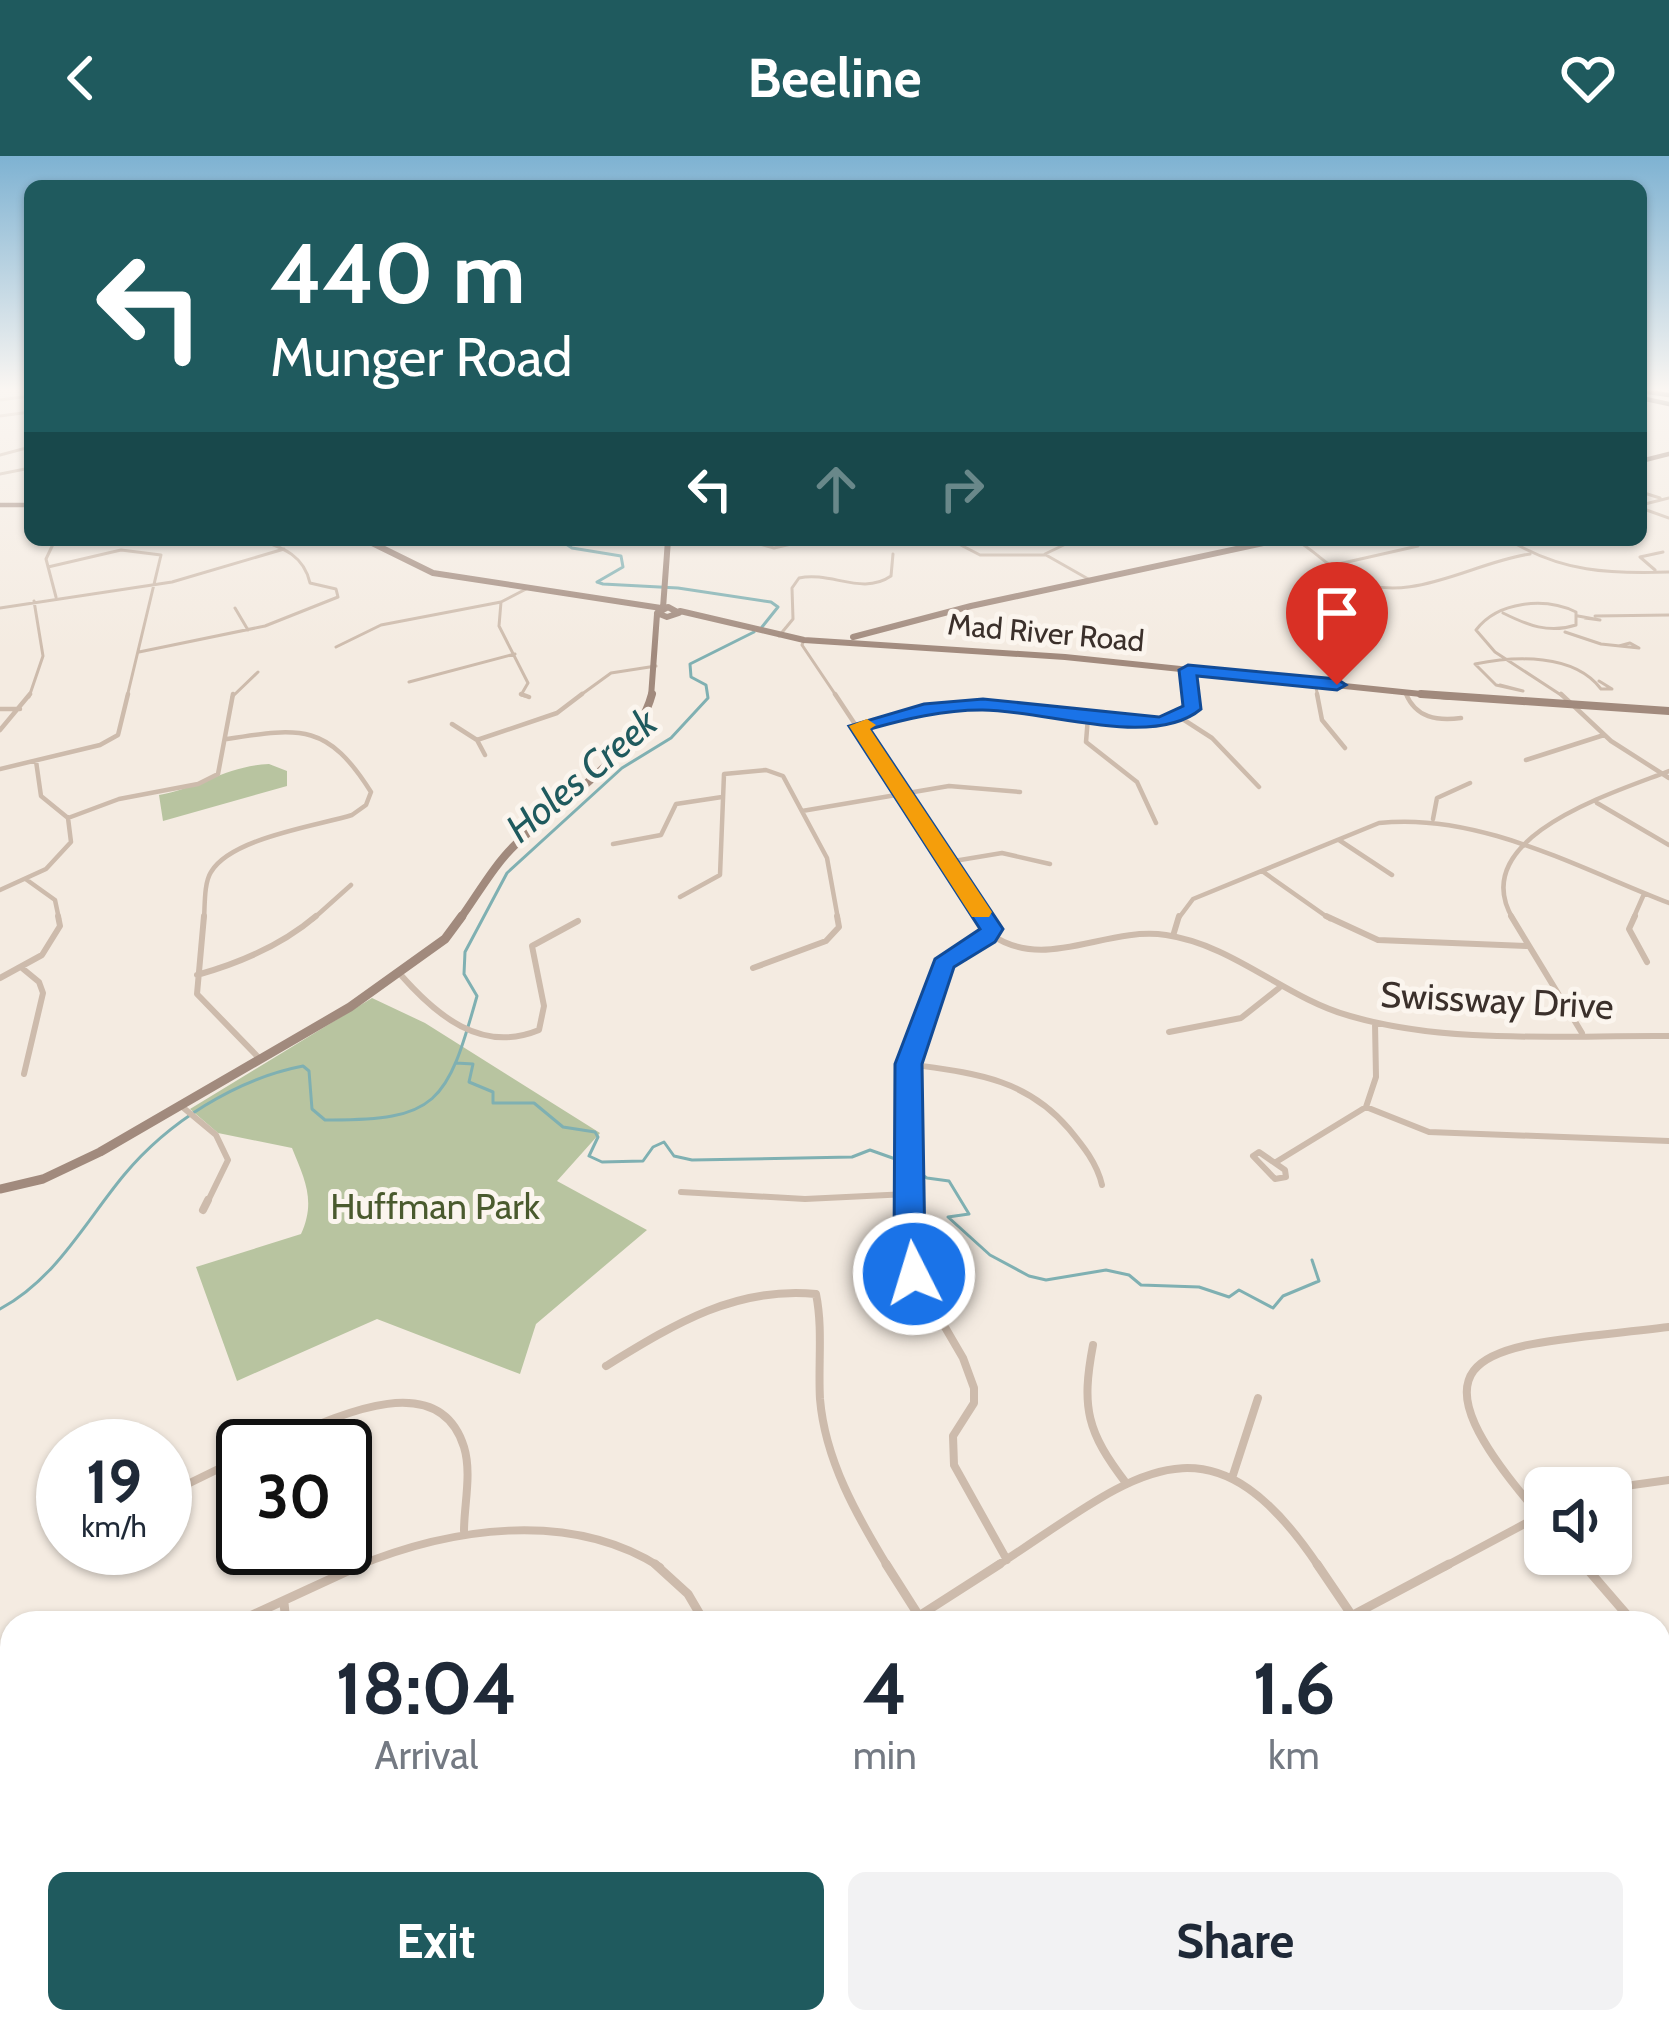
<!DOCTYPE html>
<html lang="en">
<head>
<meta charset="utf-8">
<style>
  body { margin:0; font-family:Cabin,sans-serif; background:#f2f2f3; color:#1f2937; height:100vh; display:flex; flex-direction:column; font-size:45px; white-space:nowrap }
  * { box-sizing:border-box; margin:0 }
  p { font-size:39px; color:#747a83 }
  .icon { flex:none; width:66px; height:66px; fill:none; stroke:currentColor; stroke-width:2; stroke-linecap:round; stroke-linejoin:round }
  .map { position:relative; flex:1; overflow:hidden }
  .side { position:absolute; left:0px; top:1455px; width:1671px; height:423px; display:flex; flex-direction:column; background:#fff; border-radius:36px 36px 0 0; box-shadow:0 3px 9px #0004 }
  .side>* { flex:none }
  .hud { position:absolute; left:24px; top:24px; width:1623px; height:366px; border-radius:18px; box-shadow:0 3px 9px #0004; background:#1f5a5e; color:#fff; overflow:hidden }
  .fabs { position:absolute; left:1524px; top:1311px; display:grid; gap:24px }
  .fabs a { display:grid; place-items:center; width:108px; height:108px; border-radius:18px; background:#fff; box-shadow:0 3px 9px #0004; font-size:60px }
  .speed { position:absolute; left:36px; top:1263px; display:flex; gap:24px; font-size:60px; font-weight:700; text-align:center }
  .speed>* { display:grid; place-content:center; width:156px; height:156px; border-radius:50%; background:#fff; box-shadow:0 3px 9px #0004; line-height:1 }
  .speed small { font-size:30px; font-weight:400 }
  .speed .limit { border:6px solid #111; border-radius:18px; background:#fff; color:#111 }
  .pin { position:absolute; display:grid; place-items:center; width:102px; height:102px; color:#fff; margin:-123px -51px; border-radius:50% 50% 50% 0; rotate:-45deg; box-shadow:0 0 12px #0007 }
  .pin .icon { rotate:45deg }
  .me { position:absolute; width:132px; margin:-66px; rotate:355deg; stroke-linejoin:round; filter:drop-shadow(0 0 9px #0008) }
  .turn { display:flex; align-items:center; gap:42px; height:252px; padding:0 48px; font-size:54px }
  .turn .icon { width:156px; height:156px; stroke-width:2.5 }
  .turn b { display:block; font-size:84px; line-height:102px }
  .lanes { display:flex; align-items:center; height:114px; padding:0 48px; background:#0003; justify-content:center; gap:60px; direction:ltr }
  .lanes .off { opacity:.35 }
  .eta { display:flex; justify-content:space-evenly; align-items:center; height:204px; text-align:center }
  .eta b { font-size:72px; font-weight:700; line-height:84px }
  .action { display:flex; gap:24px; margin-top:auto; padding:24px 48px }
  .action a { flex:1; height:138px; border-radius:18px; background:#1f5a5e; color:#fff; font-size:48px; font-weight:700; line-height:138px; text-align:center }
  .action a+a { background:#f2f2f3; color:#1f2937 }
  header { display:flex; justify-content:space-between; align-items:center; height:156px; padding:0 48px; background:#1f5a5e; color:#fff; font-size:54px; font-weight:700 }
  .map>svg:first-child { display:block }
</style>
</head>
<body>
<header><svg class="icon" aria-label="back" viewBox="0 0 24 24"><path d="M15 5l-7 7 7 7"/></svg>Beeline<svg class="icon" aria-label="heart" viewBox="0 0 24 24"><path d="M12 20l-8-8c-3-5 5-10 8-4 3-6 11-1 8 4z"/></svg></header>
<div class="map">
<svg width="1669" height="1877" viewBox="0 0 1669 1877">
  <rect width="100%" height="100%" fill="#f4ebe1"/>
  <path fill="#b8c4a0" d="M269,608L287,615V630L163,665L159,639C198,632 230,609 269,608Z
    M372,842L425,867L600,977L557,1025L647,1074L536,1168L520,1218L377,1163L237,1225L196,1111L301,1078C316,1045 305,1024 292,992L218,977L190,953Z"/>
  <g fill="none" stroke-linecap="round" stroke-linejoin="round">
    <path stroke="#7fb0b2" stroke-width="3" d="M560,384L572,392L621,400L623,411L597,426L603,428L678,432L771,446L778,451L762,471
      M456,907L473,908L469,926L493,936V947H534L563,971L595,976L598,981L589,1000L602,1006L643,1005L653,991L664,986L674,1000L692,1004L852,1001L870,994L901,1005
      M913,1013L927,1022L949,1025L969,1058L948,1061L990,1099L1029,1120L1046,1124L1106,1114L1129,1119L1141,1129L1199,1131L1229,1141L1239,1134L1273,1152L1283,1140L1319,1125L1312,1104
      M0,1153C56,1123 85,1066 124,1019C168,966 236,923 303,910L309,915L312,953L325,964C438,965 447,947 477,840L464,818L465,796L507,717L622,612L671,582L708,542L706,529L691,521L690,508L754,476"/>
    <path stroke="#cdbbac" stroke-width="3" d="M0,244L30,240
      M0,260L30,256
      M0,299L30,291
      M0,318L30,312
      M1641,336L1660,342
      M1641,349L1669,342
      M1641,352L1669,362
      M55,384L46,403L56,441
      M745,384L774,392L808,384
      M951,384L980,399H1046L1090,424
      M1296,384C1315,395 1330,412 1349,422C1408,452 1472,406 1530,398
      M1509,384C1562,416 1609,418 1669,416
      M668,386L710,384
      M1045,398L1074,384
      M1334,409L1418,390L1419,384
      M48,411L121,394L161,399L127,541
      M1655,414L1640,401L1663,396
      M528,432L501,446L499,470L528,527L521,539L529,541
      M0,452L172,426L284,393
      M235,452L248,474
      M1503,457C1527,469 1549,478 1576,469V456C1545,441 1498,445 1476,474L1495,496L1564,541
      M1578,460L1600,464L1585,462
      M1595,460L1669,459
      M1565,476L1601,488L1639,492L1630,487L1619,490
      M779,480L793,463L792,432L799,422C831,415 862,440 891,420L893,398
      M804,484L802,489L837,541
      M336,491L381,469L501,446
      M139,496L265,470L338,441L336,433L310,427C304,400 284,392 260,384
      M1188,514L1191,541
      M409,526L515,498
      M1315,527L1318,541
      M1500,529L1523,535L1496,529L1475,508C1515,500 1574,497 1601,533H1612L1599,525
      M1405,536L1407,541
      M29,541L43,500L34,445
      M232,541L258,516
      M578,541L611,517L656,510"/>
    <path stroke="#cdbbac" stroke-width="4.5" d="M521,538L529,541
      M835,538L984,763
      M1317,538L1322,564L1345,592
      M1406,538C1416,562 1437,565 1461,562
      M1561,538L1611,585L1669,622
      M0,553H20
      M1088,561L1086,586L1137,626L1156,667
      M1181,562L1212,582L1259,631
      M452,568L477,584L485,599
      M860,570C899,560 939,546 980,548C1042,551 1138,586 1192,553L1190,538
      M0,574L30,538
      M477,584L557,557L582,538
      M1526,604L1604,579
      M0,613L100,589L118,579L128,538
      M1597,647L1669,689
      M802,655L949,630L1020,636
      M68,662L119,643L198,628L218,618L233,538
      M1433,663L1437,642L1470,627
      M1339,684L1392,719
      M613,688L661,679L676,648L722,641
      M948,706L1002,697L1050,708
      M1262,715L1330,763
      M27,724L55,744L59,763
      M0,734L46,713L71,686L68,662L41,640L36,605
      M680,741L720,719L724,618L766,614L783,620L827,702L838,763
      M204,763C205,748 204,727 211,716C231,682 316,670 352,659L366,649L371,636C328,568 302,571 227,583
      M313,763L351,729
      M1178,763L1193,743L1379,667C1479,656 1578,712 1669,747
      M1513,763C1464,681 1616,636 1669,615
      M1633,763L1644,738"/>
    <path stroke="#cdbbac" stroke-width="6" d="M204,760L197,838L260,903
      M1326,760L1378,784L1527,790
      M1511,760L1582,877
      M1635,760L1629,773L1647,806
      M990,778C1046,817 1104,770 1166,779C1234,789 1285,842 1350,860C1451,889 1565,879 1669,880
      M1173,780L1179,760
      M22,812L39,826L43,837L24,918
      M753,812L826,785L839,771L837,760
      M400,818C436,859 481,898 539,874L544,850L532,790L578,765
      M197,819C240,807 282,789 316,760
      M0,822L42,799L60,770L58,760
      M1169,876L1241,862L1279,832
      M908,908C971,917 1025,921 1069,973C1083,990 1097,1007 1102,1029
      M180,949L216,979L228,1004L207,1047
      M1366,951L1429,976L1669,985
      M1259,996L1285,1014L1286,1021L1275,1023L1253,1000Z
      M1276,1006L1366,951L1376,921L1375,867
      M681,1036L805,1043L908,1038
      M908,1047C907,977 897,863 946,806C958,791 979,789 991,773L982,760"/>
    <path stroke="#cdbbac" stroke-width="8" d="M908,1044L914,1118L963,1202L974,1232V1247L953,1280L954,1309L1007,1404
      M203,1054L208,1044
      M1093,1189C1081,1252 1087,1276 1126,1327
      M606,1210C673,1169 735,1130 816,1138C823,1172 818,1208 820,1243C825,1304 857,1360 888,1411
      M270,1290C323,1267 437,1205 464,1291C472,1317 464,1349 464,1375
      M1233,1319L1258,1242
      M1611,1332L1669,1324
      M165,1339L243,1301
      M1545,1365C1380,1179 1502,1192 1669,1171
      M1574,1398L1585,1411
      M355,1411C449,1372 569,1353 660,1411
      M995,1411C1129,1325 1205,1240 1319,1411
      M1444,1411L1545,1357"/>
    <path stroke="#cdbbac" stroke-width="9" d="M655,1408L688,1438L705,1467
      M886,1408L919,1460
      M1317,1408L1357,1467
      M1583,1408L1634,1467
      M284,1447L286,1467
      M235,1467L363,1408
      M908,1467L1000,1408
      M1338,1467L1449,1408
      M1659,1492L1669,1500
      M370,1866V1877
      M1187,1866L1199,1877
      M269,1877L285,1866
      M738,1877L743,1866
      M1067,1877L1075,1866"/>
    <path stroke="#a18a7d" stroke-width="4.5" d="M1641,305L1669,298
      M0,349H30"/>
    <path stroke="#a18a7d" stroke-width="6" d="M366,384L433,417L661,452
      M668,451L679,457L667,461L657,457Z
      M663,452L668,384
      M680,455L804,484L1065,501L1450,541
      M853,481L971,450L1278,384
      M651,541L657,458"/>
    <path stroke="#a18a7d" stroke-width="8" d="M1421,538L1669,555
      M460,763C478,738 494,709 516,688C561,645 635,601 652,538"/>
    <path stroke="#a18a7d" stroke-width="9" d="M0,1033L43,1023L100,996L350,851L445,783L462,760"/>
    <path stroke="#5c4a42" stroke-width="4.5" d="M1641,235L1669,239
      M1641,242L1669,248"/>
  </g>
  <linearGradient id="sky" x2="0" y2="1"><stop stop-color="#7eb2d2"/><stop offset="0.47" stop-color="#faf6f2"/><stop offset="1" stop-color="#faf6f2" stop-opacity="0"/></linearGradient>
  <rect width="1669" height="496" fill="url(#sky)"/>
  <path fill="#1a73e8" stroke="#114b97" stroke-width="3" d="M1188,509L1337,523L1346,529L1337,534L1197,520L1201,553C1152,594 1043,553 981,554C943,554 906,563 870,573L1003,773L995,786L954,811L922,908L925,1096L930,1118L926,1128L914,1132L903,1128L894,1096L895,908L935,803L980,773L849,570L924,548L983,543L1159,561L1183,550L1179,514Z"/>
  <path fill="#f59e0b" d="M867,563L876,569L870,573L992,756L989,761H972L849,570Z"/>
  <g text-anchor="middle" stroke-width="10" stroke-linejoin="round" paint-order="stroke">
    <g font-size="30" fill="#3b302b" stroke="#fbf5ee">
      <text transform="translate(1046 477) rotate(5)" y="10">Mad River Road</text>
    </g>
    <g font-size="36" fill="#3b302b" stroke="#fbf5ee">
      <text transform="translate(1497 844) rotate(3)" y="13">Swissway Drive</text>
    </g>
    <g font-size="36" fill="#4a5a2e" stroke="#fbf5ee">
      <text x="435" y="1063">Huffman Park</text>
    </g>
    <g font-size="39" font-style="italic" fill="#1f5a5e" stroke="#fbf5ee">
      <text transform="translate(581 619) rotate(-40)" y="14">Holes Creek</text>
    </g>
  </g>
</svg>
<div class="fabs">
<a><svg class="icon" aria-label="sound" viewBox="0 0 24 24"><path d="M4 9h4l5-4v14l-5-4H4zM17 9q2 3 0 6"/></svg></a>
</div>
<div class="speed"><div>19<small>km/h</small></div><div class="limit">30</div></div>
<div class="pin" style="left:1337px;top:529px;background:#d93025"><svg class="icon" aria-label="arrive" viewBox="0 0 24 24"><path d="M6 21V4h12l-3 4 3 4H6"/></svg></div>
<svg class="me" style="left:914px;top:1118px" viewBox="-20 -20 40 40"><circle r="17" fill="#1a73e8" stroke="#fff" stroke-width="3"/><path d="M0-11L8 9 0 5-8 9z" fill="#fff"/></svg>
<div class="hud">
<div class="turn"><svg class="icon" aria-label="left" viewBox="0 0 24 24"><path d="M17 20v-9H6M10 6l-5 5 5 5"/></svg><div><b>440 m</b>Munger Road</div></div>
<div class="lanes"><svg class="icon" aria-label="left" viewBox="0 0 24 24"><path d="M17 20v-9H6M10 6l-5 5 5 5"/></svg><svg class="icon off" aria-label="ahead" viewBox="0 0 24 24"><path d="M12 20V5M6 11l6-6 6 6"/></svg><svg class="icon off" aria-label="right" viewBox="0 0 24 24"><path d="M7 20v-9h11M14 6l5 5-5 5"/></svg></div>
</div>
<section class="side">
<div class="eta">
<div><b>18:04</b><p>Arrival</p></div>
<div><b>4</b><p>min</p></div>
<div><b>1.6</b><p>km</p></div>
</div>
<div class="action"><a>Exit</a><a>Share</a></div>
</section>
</div>
</body>
</html>
